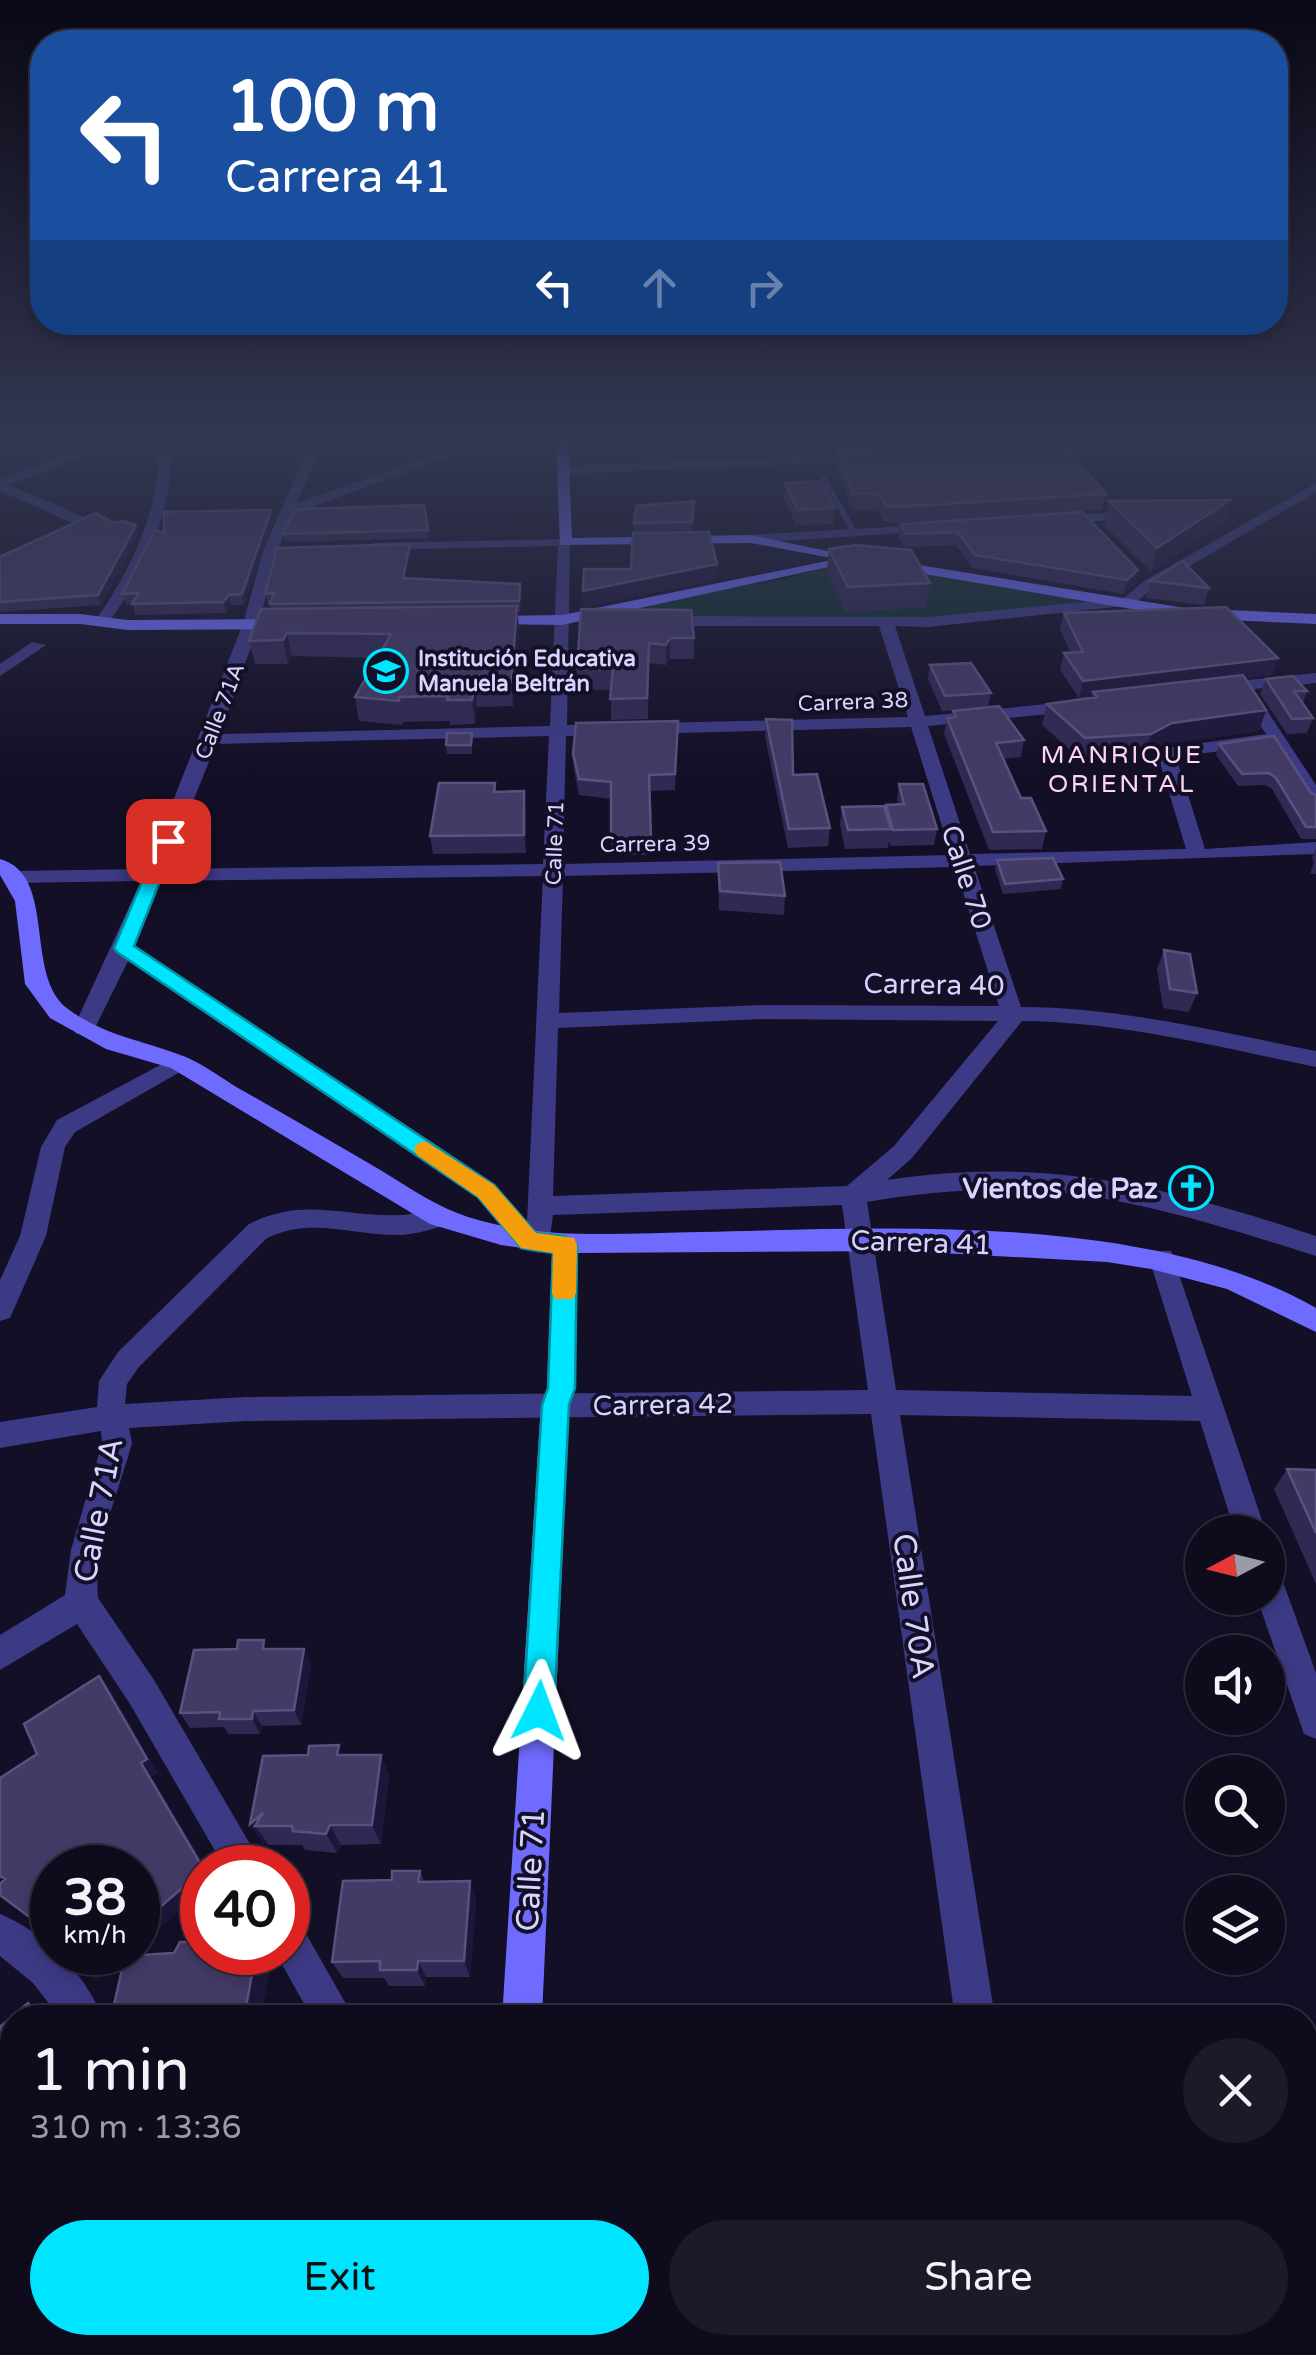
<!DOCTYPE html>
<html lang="en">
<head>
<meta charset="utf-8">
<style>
  body { margin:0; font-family:"Varela Round",sans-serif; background:#1c1929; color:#f1f3f6; height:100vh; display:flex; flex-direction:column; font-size:38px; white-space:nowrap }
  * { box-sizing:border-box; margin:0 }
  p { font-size:32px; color:#9b9ba3 }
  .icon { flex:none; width:55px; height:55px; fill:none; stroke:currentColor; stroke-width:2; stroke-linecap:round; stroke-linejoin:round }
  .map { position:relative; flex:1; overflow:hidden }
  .side { position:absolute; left:0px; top:2005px; width:1318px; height:350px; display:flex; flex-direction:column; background:#0e0b1c; border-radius:40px 40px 0 0; box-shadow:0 5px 15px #0003,0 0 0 2px #2e2b3b }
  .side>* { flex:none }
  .banner { position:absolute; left:30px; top:30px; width:1258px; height:305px; border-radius:40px; box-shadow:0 5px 15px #0003,0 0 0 2px #2e2b3b; background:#1a4fa0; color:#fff; overflow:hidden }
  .needle { width:65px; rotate:263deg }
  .buttons { position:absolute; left:1185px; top:1515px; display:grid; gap:20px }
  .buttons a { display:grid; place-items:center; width:100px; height:100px; border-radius:50%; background:#0e0b1c; box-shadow:0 5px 15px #0003,0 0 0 2px #2e2b3b; font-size:50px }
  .speed { position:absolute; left:30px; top:1845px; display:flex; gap:20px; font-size:50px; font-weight:700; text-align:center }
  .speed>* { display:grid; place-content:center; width:130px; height:130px; border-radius:50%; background:#0e0b1c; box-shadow:0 5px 15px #0003,0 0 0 2px #2e2b3b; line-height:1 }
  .speed small { font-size:25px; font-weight:400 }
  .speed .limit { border:15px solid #d22; background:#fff; color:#111 }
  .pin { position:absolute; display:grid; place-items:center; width:85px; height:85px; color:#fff; margin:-42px; border-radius:20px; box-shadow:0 5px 15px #0006 }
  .me { position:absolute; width:110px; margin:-55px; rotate:3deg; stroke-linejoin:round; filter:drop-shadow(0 0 8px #0008) }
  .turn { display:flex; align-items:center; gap:35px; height:210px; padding:0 30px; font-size:45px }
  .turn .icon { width:130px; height:130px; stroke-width:2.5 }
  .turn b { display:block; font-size:70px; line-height:85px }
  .lanes { display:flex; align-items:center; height:95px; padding:0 30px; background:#0003; justify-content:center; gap:50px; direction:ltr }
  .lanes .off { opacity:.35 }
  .round { display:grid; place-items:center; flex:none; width:105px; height:105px; border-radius:52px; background:#1c1929 }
  .summary { display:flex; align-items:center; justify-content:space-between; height:170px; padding:0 30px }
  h1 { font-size:60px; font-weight:600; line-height:75px }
  .primary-button { display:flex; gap:20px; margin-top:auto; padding:20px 30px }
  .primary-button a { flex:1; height:115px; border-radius:60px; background:#00e5ff; color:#111; font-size:40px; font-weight:600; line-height:115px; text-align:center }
  .primary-button a+a { background:#1c1929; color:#f1f3f6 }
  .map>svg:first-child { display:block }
</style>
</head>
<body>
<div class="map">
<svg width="1316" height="2355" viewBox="0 0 1316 2355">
  <rect width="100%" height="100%" fill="#130f26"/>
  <path fill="#12302f" d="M858,559L1042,588L1084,603L937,621L634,616L663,599L783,579Z"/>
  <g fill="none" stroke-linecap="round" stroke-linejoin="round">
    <path fill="#3d3a85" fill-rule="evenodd" d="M823,475L826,477L857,532L856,533L851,532L820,477Z"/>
    <path fill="#3d3a85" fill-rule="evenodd" d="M81,443H95L74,460L9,485L86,518L84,527L0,564V555L73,523L0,491V479L66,454Z
      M158,443H170C175,509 145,571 108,624H98L95,621C132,569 161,508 158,443Z
      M310,443H322L297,503L468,443H485L293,514L277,551L259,624L220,734L550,726L558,546L370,550V544L375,543L570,539L567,725L908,717L879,626H660L652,621L660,616L928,617L1124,598L1144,581L1316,483V492L1154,587L1133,605L928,627L895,626L925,716L1078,701L1086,706L1078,711L928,726L970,854L1186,849L1157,753L1160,749L1266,734L1238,691L1217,693L1209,688L1211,684L1316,673V683L1253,689L1316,785V805L1309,803L1272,744L1176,757L1205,849L1316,842V854L974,866L1021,1007C1120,1007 1219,1032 1316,1051V1067C1219,1047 1121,1022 1022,1021L912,1158L887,1180C1049,1156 1163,1186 1316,1236V1256C1148,1203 1046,1171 867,1202L896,1390L1192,1396L1149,1258L1153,1251H1171L1266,1532H1235L1200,1421L900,1415L995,2018H955L871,1414L247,1421L129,1428L132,1443C119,1491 93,1549 98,1598L154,1680L264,1868H225L130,1704L77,1624L0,1670V1635L65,1595L71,1550L102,1443L101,1431L0,1448V1422L97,1407L99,1381L118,1352L249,1224C306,1196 344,1218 402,1215C418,1214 433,1206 448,1210L452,1217L448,1224C433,1229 417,1234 401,1235C355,1236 311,1216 267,1238L138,1368L127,1384L125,1404L247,1397L868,1390L842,1205L553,1215L548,1250L539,1253L520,1249L477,1198L128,961L92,1034H76L73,1029L141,881L14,883L4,877L14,871L146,869L243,624L263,551ZM911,727L951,855L563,864L566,736ZM549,736L543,864L166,869L216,744ZM955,867L999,1006L765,1005L559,1013L563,876ZM543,876L527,1222L495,1184L135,946L161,881ZM765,1019L998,1021L894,1146L847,1186L553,1196L558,1028Z
      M1183,443H1300L1294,447L1036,455L1030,451L1036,447Z
      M871,454V460L867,461L562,474L556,470L562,466Z
      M1144,512L1146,515L1139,519L1054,523L1047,519L1054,515Z
      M939,524L941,527L934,531L751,543L744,539L751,535Z
      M32,642L46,645L0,676V664Z
      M179,1055L187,1058L191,1063L187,1068L75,1132L65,1147L46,1236L10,1318L0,1321V1280L20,1236L41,1147L57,1120Z
      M1268,1567L1279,1571L1316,1673V1739L1304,1734L1257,1598H1268Z
      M0,1914C46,1933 83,1971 103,2018H60L33,1983L0,1956Z
      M288,1919L301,1925L354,2018H312L275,1952H288Z
      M1305,2257H1316V2301H1305Z
      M1001,2342H1047L1048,2355H1002Z"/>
    <path fill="#6f6bff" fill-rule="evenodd" d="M556,443H568L572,538L751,535L865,559L562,625L479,624L476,621L484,616L562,615L837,559L751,543L560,545Z
      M888,560L1185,608L1316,614V624L1185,618L883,567L881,564Z
      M0,614H80L128,620L289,619L297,624L289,629L128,630L80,624H0Z
      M0,859C58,875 23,976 68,1009C104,1036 146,1041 186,1057C204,1065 222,1078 238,1088C286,1115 334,1143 382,1171C410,1188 437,1207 468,1217C543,1241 624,1233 701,1232C890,1228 1148,1212 1316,1308V1332L1227,1289L1151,1269L1107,1262L904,1251L578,1253L575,1388L569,1405L542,2018H502L541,1405L547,1388L552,1252L501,1245L430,1224L171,1068L106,1049L50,1018L25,984L15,901L0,875Z
      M482,2342H528V2355H482Z"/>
  </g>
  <path fill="#312854" d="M822,443H1053L1052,444L1106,494L1102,510L892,523L883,521L878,509L852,510L835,465L836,450L854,449L827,450Z
    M785,483L835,508L833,524L796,525L784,498Z
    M1230,500L1224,523L1151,572L1104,525L1109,501Z
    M694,501L692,532L717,564L716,580L583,607V591L631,569L634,523Z
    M424,505L429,538L285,542L283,534Z
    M271,510L273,520L244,605H231L226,613L135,615L133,604H126L122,594L164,533Z
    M1082,512L1135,584L1123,594L973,568L956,545L904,547L899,537L901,524Z
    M114,523L136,525L138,534L101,605L0,612V557Z
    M829,549L930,583L926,608L845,612L827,573Z
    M411,554L406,578L520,584L521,595L520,612H517L519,629L513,706L477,707L475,724L450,725V721L403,722L402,725L359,721L355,697L377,658L292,656L288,664H255L249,641L271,609L270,604H268L265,594Z
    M1151,581L1209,588L1204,605L1146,598Z
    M691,610L694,638V659H670L666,665L649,663L648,719L611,720V690L578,689L577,669Z
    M1064,613L1278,658L1272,675L1245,678L1266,710L1259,731L1165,744L1145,755L1080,759L1042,725L1047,704L1092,698V696L1079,698L1060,670L1064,653H1071L1060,630Z
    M930,665L991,693L988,707L1024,740L1021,757L1003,759L1021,798L1046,831L1042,849L989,850L944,734L947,718L952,717L953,711L963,710L942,711L928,679Z
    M1266,679L1307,691L1303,703L1313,718L1307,733L1287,734L1260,694Z
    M766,719L793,775L830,828L828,846L788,848L765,737Z
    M678,721L675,790L650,791L651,855H611V799L579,795L574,770L573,754Z
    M472,733V754H447L446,745Z
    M1219,744L1316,795V839H1301L1272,789L1265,785L1238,786L1216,755Z
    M495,783L496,792L526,809V853L433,854L430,836Z
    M899,784L937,829L934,845L891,846L889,841L888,848L845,849L840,825L842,807L885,810L886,805L898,804L897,800Z
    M1316,848V874H1310L1314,862L1312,858Z
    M997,860L1063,879L1061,889L1003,894L995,869Z
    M718,863L785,896L784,915L719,910Z
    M1164,950L1197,993L1189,1012L1163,1008L1157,969Z
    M1287,1469L1316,1470V1584L1274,1489Z
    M268,1649L311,1664L301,1725L262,1726L260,1734H228L224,1727L190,1728L180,1713Z
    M343,1755H381L389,1776L381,1844L341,1845L337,1853L305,1850L302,1845H268L266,1841L263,1844L250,1824Z
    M420,1871L424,1881L476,1899L470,1977H426L425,1986H389L384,1978H343L332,1962L392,1880Z"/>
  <path fill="#1d163a" d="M1230,500L1224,523L1151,572L1157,548Z
    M271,510L273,520L244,605L242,594Z
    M136,525L138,534L101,605L98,595Z
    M410,544L411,554L404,589L403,578Z
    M717,564L716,580L583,607V591Z
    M1138,570L1135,584L1123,594L1127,580Z
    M229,595L231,605L226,613L223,602Z
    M517,606L519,629L513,706L511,682Z
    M287,633L292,656L288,664L283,640Z
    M670,638V659L666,665V645Z
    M1278,658L1272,675L1096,696L1093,692L1092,696L1079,698L1083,681Z
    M475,682L477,707L475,724L472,700Z
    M1266,710L1259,731L1165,744L1145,755L1151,734L1172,723Z
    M524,791L526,809V853L524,835Z
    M304,1649L311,1664L301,1725L294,1710Z
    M99,1676L111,1691L158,1773L152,1777L206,1868H203L141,1763Z
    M253,1711L262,1726L260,1734L252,1719Z
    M381,1755L389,1776L381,1844L372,1825Z
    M263,1813L255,1826L266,1841L263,1844L250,1824Z
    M330,1825L341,1845L337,1853L326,1834Z
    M202,1871V1892L138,1947V1926Z
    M470,1881L476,1899L470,1977L464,1961Z
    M106,1952H131L97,1982L84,1971Z
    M256,1952L270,1968L261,2018H244Z
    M418,1961L426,1977L425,1986L417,1970Z
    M28,2003L49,2018H40Z
    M12,2116V2149L0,2161V2127Z
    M440,2342H446V2355H440Z"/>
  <path fill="#433a66" stroke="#5a527e" stroke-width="2.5" d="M956,445H1063L1106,494L894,507L885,505L879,494H853L836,450Z
    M821,481L835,508L798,510L785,483Z
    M1230,500L1157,548L1109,501Z
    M694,501L692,522L634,523L636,506Z
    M424,505L428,530L283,534L294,511L301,509Z
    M271,510L242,594L229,595L223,602L132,604L139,593L122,594L155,530L164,533V512Z
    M1082,512L1138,570L1127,580L975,555L958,532L906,534L901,524Z
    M96,513L114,523L123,521L136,525L98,595L0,602V557Z
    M709,532L717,564L583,591L584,569H631L633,533Z
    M410,544L403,578L520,584L519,601L270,604L274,593L265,594L277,548Z
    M855,545L911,550L930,583L848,587L829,549Z
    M1183,561L1209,588L1151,581Z
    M517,606L511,682H475L472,700H447L448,696L399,697V701L355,697L391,634L287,633L283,640L249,641L261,609Z
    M1226,607L1278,658L1083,681L1064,653L1083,652L1064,613Z
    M581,609L691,610L694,638H670L666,645L649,643L647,698L610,699L613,669H577Z
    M971,663L991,693L945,696L930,665Z
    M1243,675L1266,710L1172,723L1151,734L1085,738L1047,704L1097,697L1093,692Z
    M1293,676L1307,691H1294L1313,718L1292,719L1266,679Z
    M999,706L1024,740L996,743L1021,798H1031L1046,831L993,832L947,718L956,717L953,711Z
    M766,719L792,720L793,775L817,774L830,828L789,829Z
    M678,721L675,774L649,775L651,838L611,839V782L579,779L573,754L576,723Z
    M447,733H472L471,745H446Z
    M1274,736L1311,793L1316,795V827H1306L1276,778L1269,773L1242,774L1219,744Z
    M439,783H495L494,792L524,791V835L430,836Z
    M899,784H923L937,829L893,830L886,805L904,804Z
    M884,806L891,829L848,830L842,807Z
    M1053,858L1063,879L1005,884L997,860Z
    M780,862L785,896L720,891L718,863Z
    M1164,950L1190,954L1197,993L1170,989Z
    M1287,1469L1316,1470V1533Z
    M238,1640H264L263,1649H304L294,1710L253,1711L252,1719H219L220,1712L180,1713L194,1650L237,1649Z
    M99,1676L147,1759L141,1763L203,1868L202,1871L138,1926V1868H52V1934L0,1895V1884L5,1879L0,1876V1778L37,1754L24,1724Z
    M339,1745L337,1755H381L372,1825H330L326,1834L293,1831L292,1826H255L263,1813L250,1824L263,1756L308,1755L309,1746Z
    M392,1871H420L418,1882L470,1881L464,1961H418L417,1970H380V1961L332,1962L343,1881L392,1880Z
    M180,1942H202V1952H256L244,2018H111L125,1956L174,1953Z
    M73,1952H106L84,1971Z
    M28,2003L40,2018H12V2116L0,2127V2027Z
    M50,2342H440V2355H47Z"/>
  <linearGradient id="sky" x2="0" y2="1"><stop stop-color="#0a0815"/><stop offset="0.57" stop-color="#333752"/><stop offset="1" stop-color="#333752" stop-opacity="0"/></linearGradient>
  <rect width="1316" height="772" fill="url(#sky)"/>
  <path fill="#00e5ff" stroke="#0095a6" stroke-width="2.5" d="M168,836L176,841L134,946L494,1185L536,1233L565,1236L577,1245L575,1388L569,1405L554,1711L550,1722L539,1727L528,1722L523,1711L542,1405L548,1388L553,1253L521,1248L478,1197L117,952L114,948L159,841Z"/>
  <path fill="#f59e0b" d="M425,1141L494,1185L536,1233L574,1238L577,1245L576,1293L573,1299H555L552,1293L553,1253L521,1248L478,1197L417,1155L414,1149L417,1144Z"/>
  <defs>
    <g id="school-ring" transform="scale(2.25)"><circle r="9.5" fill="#130f26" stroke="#00e5ff" stroke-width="1.5"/><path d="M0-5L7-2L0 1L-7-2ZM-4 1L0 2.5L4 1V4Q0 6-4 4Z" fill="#00e5ff"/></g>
    <g id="church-ring" transform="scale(2.25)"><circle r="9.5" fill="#130f26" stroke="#00e5ff" stroke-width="1.5"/><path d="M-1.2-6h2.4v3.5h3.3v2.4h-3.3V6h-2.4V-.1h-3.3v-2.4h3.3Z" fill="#00e5ff"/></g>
  </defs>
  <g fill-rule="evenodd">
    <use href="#school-ring" x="386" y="671"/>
    <use href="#church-ring" x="1191" y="1188"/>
  </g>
  <g text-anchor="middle" stroke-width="8" stroke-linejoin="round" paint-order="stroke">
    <g font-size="22" font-weight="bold" fill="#d9d4ff" stroke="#130f26" text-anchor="start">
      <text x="418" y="666">Institución Educativa<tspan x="418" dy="25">Manuela Beltrán</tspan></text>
    </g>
    <g font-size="22" fill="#d9d4ff" stroke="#130f26">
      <text transform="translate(853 701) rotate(-2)" y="8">Carrera 38</text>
      <text transform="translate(219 711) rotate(-69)" y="8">Calle 71A</text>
      <text transform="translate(554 843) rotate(-88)" y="8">Calle 71</text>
      <text transform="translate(655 843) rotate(-1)" y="8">Carrera 39</text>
    </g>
    <g font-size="25" letter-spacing="2.5" fill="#ffd6f0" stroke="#130f26">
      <text x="1122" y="763">MANRIQUE<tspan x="1122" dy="29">ORIENTAL</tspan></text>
    </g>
    <g font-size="28" fill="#d9d4ff" stroke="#130f26">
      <text transform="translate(967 877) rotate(72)" y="10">Calle 70</text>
      <text transform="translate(934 984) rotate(1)" y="10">Carrera 40</text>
      <text transform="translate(921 1242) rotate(2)" y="10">Carrera 41</text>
      <text transform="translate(663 1404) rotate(-1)" y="10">Carrera 42</text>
    </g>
    <g font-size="28" font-weight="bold" fill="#d9d4ff" stroke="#130f26" text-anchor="end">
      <text x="1158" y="1198">Vientos de Paz</text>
    </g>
    <g font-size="32" fill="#d9d4ff" stroke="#130f26">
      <text transform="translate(98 1510) rotate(-79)" y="11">Calle 71A</text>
      <text transform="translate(914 1606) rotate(82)" y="11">Calle 70A</text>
      <text transform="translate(530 1870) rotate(-87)" y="11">Calle 71</text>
    </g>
  </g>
</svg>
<div class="buttons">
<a><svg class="needle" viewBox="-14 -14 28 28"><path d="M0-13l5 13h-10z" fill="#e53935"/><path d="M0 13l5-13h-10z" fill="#9b9ba3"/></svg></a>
<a><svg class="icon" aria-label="sound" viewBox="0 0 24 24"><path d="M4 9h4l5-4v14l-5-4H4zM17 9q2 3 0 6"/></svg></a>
<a><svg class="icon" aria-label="search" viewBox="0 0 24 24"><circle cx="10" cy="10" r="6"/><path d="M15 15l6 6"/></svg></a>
<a><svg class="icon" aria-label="layers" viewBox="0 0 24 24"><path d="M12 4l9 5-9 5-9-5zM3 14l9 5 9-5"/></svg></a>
</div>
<div class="speed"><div>38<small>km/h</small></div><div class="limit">40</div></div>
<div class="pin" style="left:168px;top:841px;background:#d93025"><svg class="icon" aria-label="arrive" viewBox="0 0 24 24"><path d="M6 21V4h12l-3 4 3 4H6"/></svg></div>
<svg class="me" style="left:539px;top:1711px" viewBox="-20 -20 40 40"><path d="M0-17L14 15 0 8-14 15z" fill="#00e5ff" stroke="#fff" stroke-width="4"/></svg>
<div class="banner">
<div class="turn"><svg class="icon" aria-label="left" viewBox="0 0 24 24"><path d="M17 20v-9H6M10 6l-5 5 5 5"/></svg><div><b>100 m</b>Carrera 41</div></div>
<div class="lanes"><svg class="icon" aria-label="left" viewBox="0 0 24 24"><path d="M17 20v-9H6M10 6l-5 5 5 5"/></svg><svg class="icon off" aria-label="ahead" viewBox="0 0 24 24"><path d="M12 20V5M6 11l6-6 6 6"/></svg><svg class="icon off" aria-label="right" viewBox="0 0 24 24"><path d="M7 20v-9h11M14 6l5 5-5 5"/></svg></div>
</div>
<section class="side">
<div class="summary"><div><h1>1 min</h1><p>310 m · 13:36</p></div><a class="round"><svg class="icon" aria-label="close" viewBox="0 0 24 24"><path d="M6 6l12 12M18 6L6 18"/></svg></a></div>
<div class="primary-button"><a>Exit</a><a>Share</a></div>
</section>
</div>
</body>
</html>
